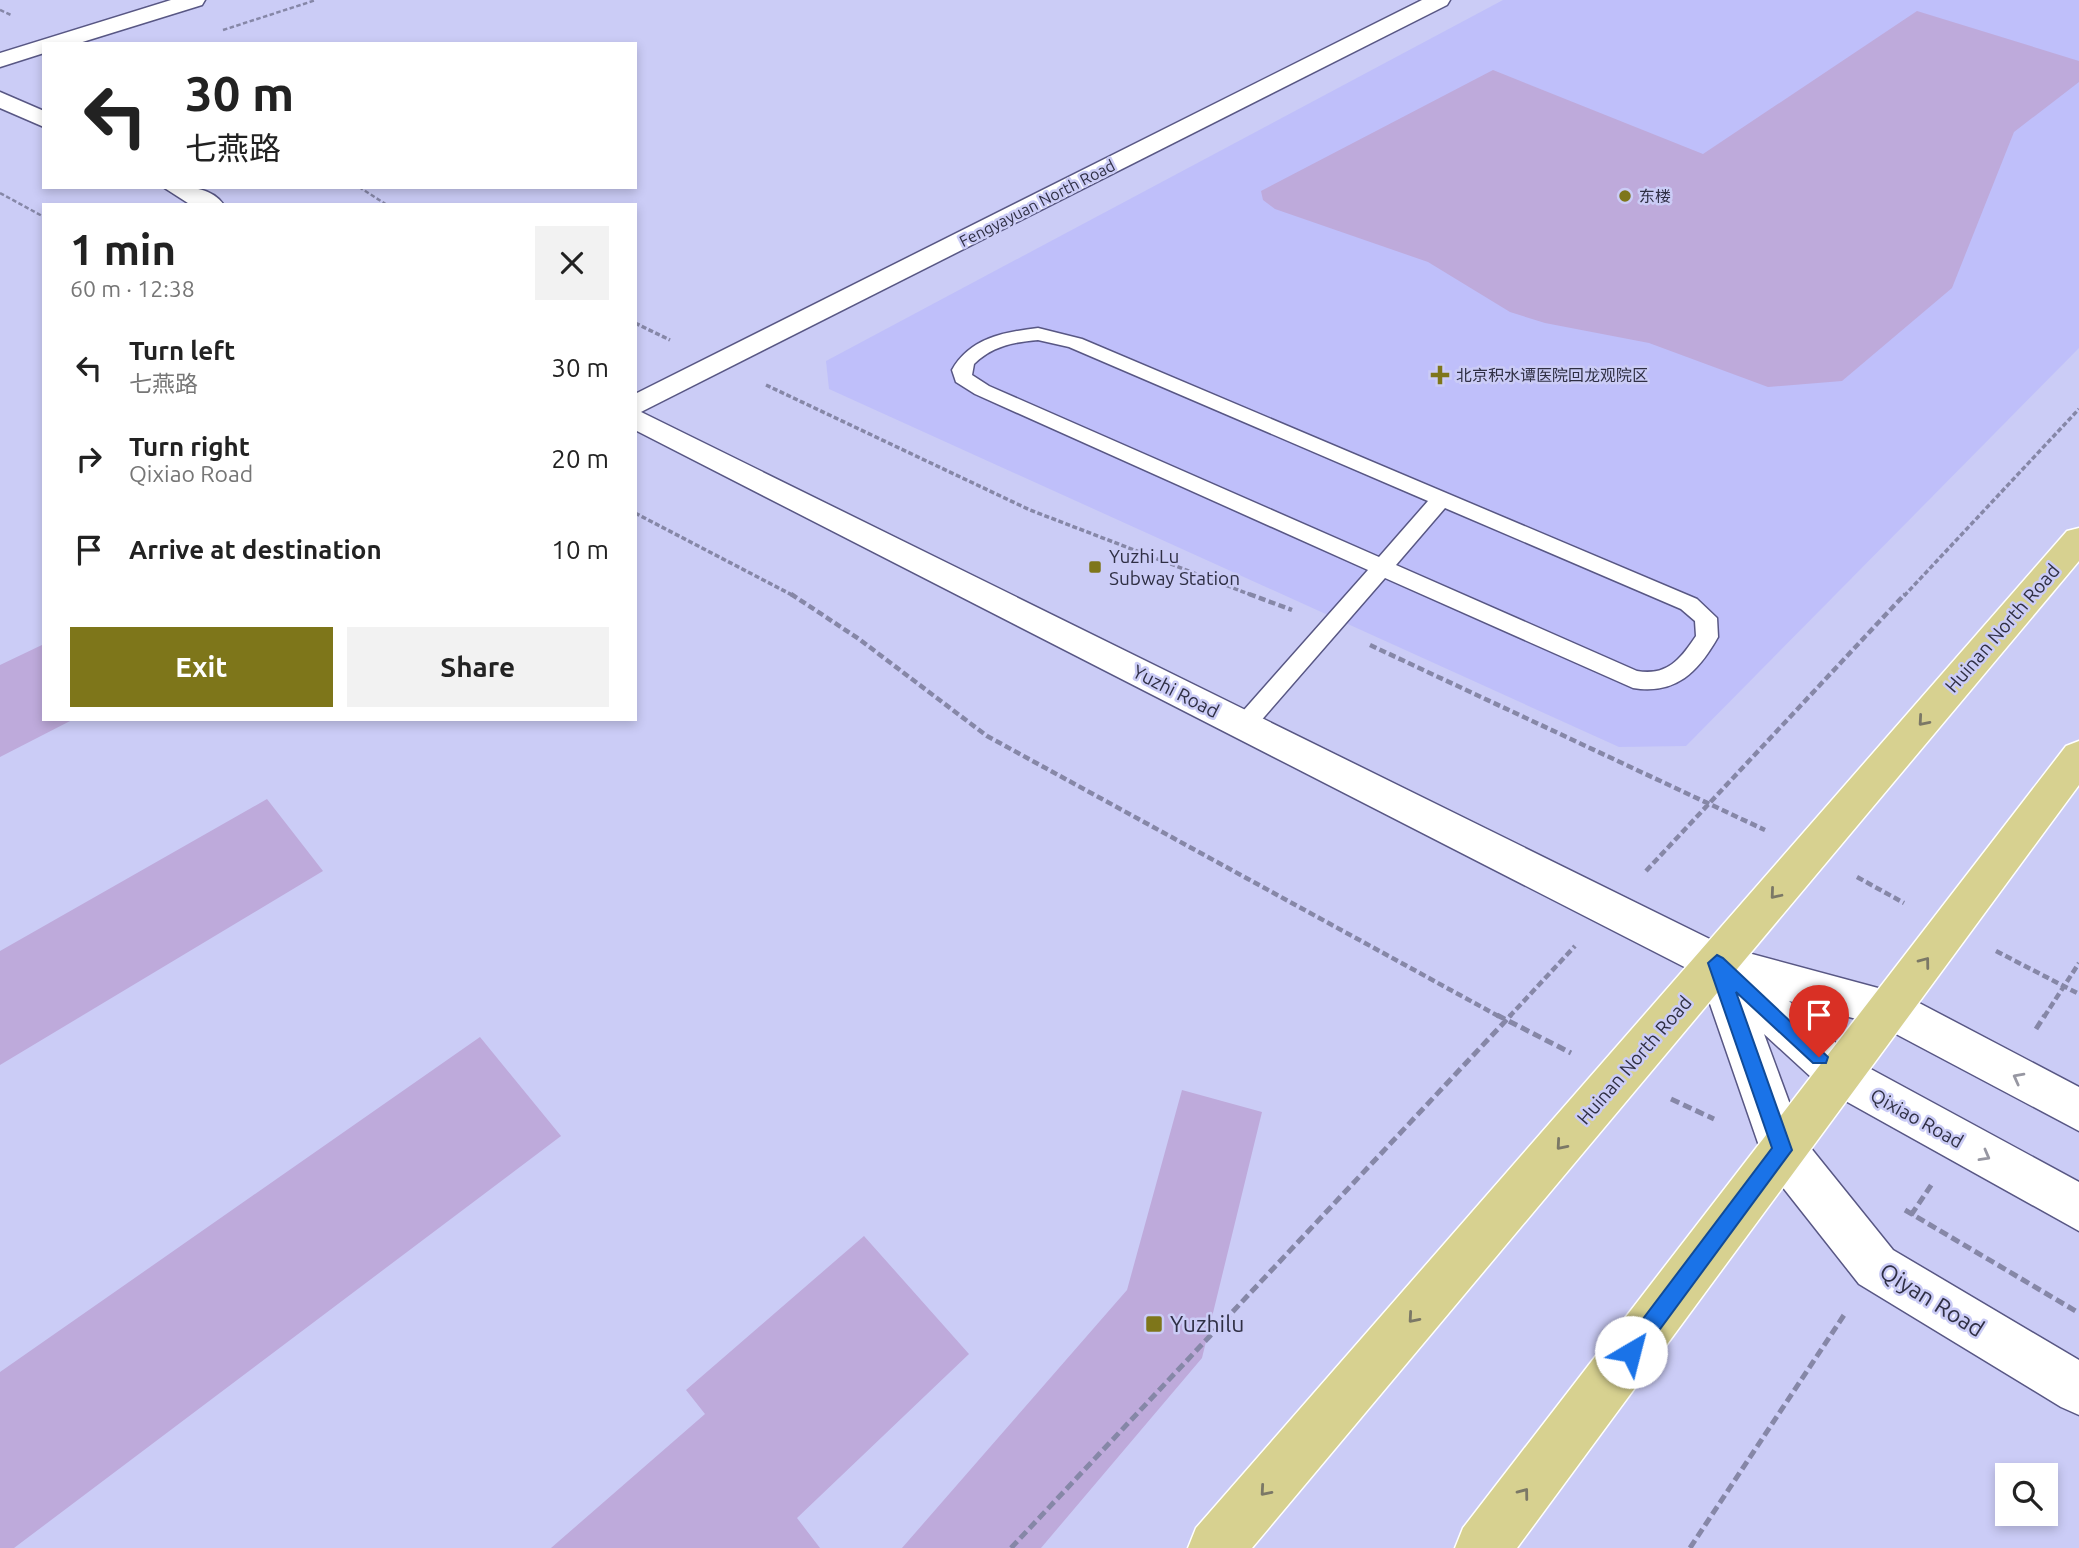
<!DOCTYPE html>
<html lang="en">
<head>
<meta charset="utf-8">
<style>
  body { margin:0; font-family:Ubuntu,"Noto Sans SC",sans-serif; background:#f2f2f2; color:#222; height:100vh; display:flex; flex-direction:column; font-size:26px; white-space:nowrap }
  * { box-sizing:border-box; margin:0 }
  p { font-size:23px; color:#767676 }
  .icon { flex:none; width:38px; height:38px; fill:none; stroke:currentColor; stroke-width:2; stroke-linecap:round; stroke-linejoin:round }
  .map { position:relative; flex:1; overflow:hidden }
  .details { position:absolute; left:42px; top:203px; width:595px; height:518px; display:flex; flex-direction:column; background:#fff; border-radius:0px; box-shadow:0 4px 10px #0003 }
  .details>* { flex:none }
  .hud { position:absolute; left:42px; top:42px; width:595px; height:147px; border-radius:0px; box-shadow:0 4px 10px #0003; background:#fff; color:#222; overflow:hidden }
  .tools { position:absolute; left:1995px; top:1463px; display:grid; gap:14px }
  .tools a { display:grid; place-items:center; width:63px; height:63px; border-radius:0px; background:#fff; box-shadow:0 4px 10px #0003; font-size:35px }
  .pin { position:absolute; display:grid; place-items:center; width:60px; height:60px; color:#fff; margin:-72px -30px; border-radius:50% 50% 50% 0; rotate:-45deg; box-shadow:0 0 7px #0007 }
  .pin .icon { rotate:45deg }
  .me { position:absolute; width:77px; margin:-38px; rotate:37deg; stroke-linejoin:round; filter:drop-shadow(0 0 5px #0008) }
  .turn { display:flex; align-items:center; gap:24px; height:147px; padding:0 28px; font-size:32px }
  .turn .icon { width:91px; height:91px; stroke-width:2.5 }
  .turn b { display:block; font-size:49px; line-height:60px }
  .round { display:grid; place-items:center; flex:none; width:74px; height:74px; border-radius:0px; background:#f2f2f2 }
  .head { display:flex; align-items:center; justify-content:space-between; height:119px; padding:0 28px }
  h1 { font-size:42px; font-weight:700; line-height:52px }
  .primary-button { display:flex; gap:14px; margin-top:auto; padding:14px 28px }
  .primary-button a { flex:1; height:80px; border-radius:0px; background:#7e761a; color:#fff; font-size:28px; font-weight:700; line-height:80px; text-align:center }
  .primary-button a+a { background:#f2f2f2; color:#222 }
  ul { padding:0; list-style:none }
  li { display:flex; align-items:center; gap:21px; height:91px; padding:0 28px }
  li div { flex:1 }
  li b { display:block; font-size:26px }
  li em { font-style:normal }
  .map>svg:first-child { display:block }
</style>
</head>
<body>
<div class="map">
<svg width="2079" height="1548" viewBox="0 0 2079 1548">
  <rect width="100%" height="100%" fill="#cbccf6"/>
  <path fill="#bfbffa" d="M1503,0H2079V348L1686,746L1619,747L829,389L826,361Z"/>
  <path fill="#beaadb" d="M1917,11L2079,61V82L2014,132L1952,288L1842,381L1768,387L1649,343L1545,323L1510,312L1428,262L1275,209L1263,200L1261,191L1493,70L1703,154Z
    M44,644V719H74L0,757V665Z
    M267,799L323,871L0,1065V951Z
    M480,1037L561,1136L14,1548H0V1372Z
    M1182,1090L1262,1112L1202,1358L1041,1548H902L1127,1290Z
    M864,1236L969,1354L797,1518L820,1548H551L705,1414L686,1390Z"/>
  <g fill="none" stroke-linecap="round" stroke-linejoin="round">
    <g stroke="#585784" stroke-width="3">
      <path id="lane" d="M1038,328L1082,339L1697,599L1717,618L1718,637C1698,672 1676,695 1633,688L1385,578L1252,731L1244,734L1236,731L1232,725L1236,719L1368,570L975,394L956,382L952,370C970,338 1004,332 1038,328ZM1038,340L1069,347L1428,501L1379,557L989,386L972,375L974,364C992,346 1014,342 1038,340ZM1445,508L1681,609L1695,621L1696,636C1680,660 1667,676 1637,671L1396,565Z"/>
    </g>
    <g stroke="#585784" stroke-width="3">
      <path id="street" d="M1422,0H1450L1447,5L635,415V394Z"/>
    </g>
    <g stroke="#585784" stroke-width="3">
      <path id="secondary" d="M171,0H205L202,5L76,44H44V53L0,67V53Z
        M0,92L44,111V127L0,108Z
        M163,187C184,187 210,185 224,205H191Z
        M635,409L1726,947L1904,995L2079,1087V1131L1879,1025L1789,1001L1856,1061L2079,1182V1231L1824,1089L1764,1034L1802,1137L1893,1250L2079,1360V1415L2061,1407L1859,1284L1766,1166L1700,975L635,430Z"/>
    </g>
    <g stroke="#fff" stroke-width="3">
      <path id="primary" d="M2079,528V561L1252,1548H1188L1196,1528L2067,531Z
        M2079,741V785L1517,1548H1455L1463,1528L2066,746Z"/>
    </g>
    <path stroke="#8687a7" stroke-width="2.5" stroke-dasharray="4.5 2.5" stroke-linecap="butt" d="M0,10L11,15
      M223,30L316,0
      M359,187L387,205
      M0,193L44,217"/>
    <path stroke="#8687a7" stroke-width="3.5" stroke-dasharray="5 2.5" stroke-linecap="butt" d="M635,323L670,340
      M766,385L1030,510L1254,596
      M635,513L794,596
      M1904,596L2079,409"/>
    <path stroke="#8687a7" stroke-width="4.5" stroke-dasharray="7 3.5" stroke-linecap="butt" d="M791,594L859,639L987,736L1500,1017
      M1249,594L1292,610
      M1370,645L1765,830
      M1646,871L1905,594
      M1857,877L1904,903
      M1996,951L2079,994
      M1509,1017L1575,946
      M2044,1017L2079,963"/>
    <path stroke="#8687a7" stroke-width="5" stroke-dasharray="9 4.5" stroke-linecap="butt" d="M1497,1015L1571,1053
      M2036,1029L2045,1015
      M1671,1099L1714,1119
      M1905,1210L2079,1313
      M1911,1215L1932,1184
      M1011,1548L1511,1015
      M1690,1548L1846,1312"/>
    <use href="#lane" fill="#fff" fill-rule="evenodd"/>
    <use href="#street" fill="#fff" fill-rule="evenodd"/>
    <use href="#secondary" fill="#fff" fill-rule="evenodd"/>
    <use href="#primary" fill="#d7d190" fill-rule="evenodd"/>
  </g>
  <defs><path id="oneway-chevron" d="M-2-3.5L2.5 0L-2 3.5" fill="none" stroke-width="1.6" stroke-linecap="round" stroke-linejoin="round" transform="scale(1.75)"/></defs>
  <g stroke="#7b7866">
    <use href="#oneway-chevron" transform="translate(1923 721) rotate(131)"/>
    <use href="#oneway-chevron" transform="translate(1775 894) rotate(130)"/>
    <use href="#oneway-chevron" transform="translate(1925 962) rotate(-53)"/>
    <use href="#oneway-chevron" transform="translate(1561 1145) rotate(131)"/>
    <use href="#oneway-chevron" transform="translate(1413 1318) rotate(131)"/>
    <use href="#oneway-chevron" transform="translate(1265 1491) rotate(131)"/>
    <use href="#oneway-chevron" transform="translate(1524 1493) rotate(-53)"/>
  </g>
  <g stroke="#9797a2">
    <use href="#oneway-chevron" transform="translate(2018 1078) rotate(-152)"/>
    <use href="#oneway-chevron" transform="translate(1985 1156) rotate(29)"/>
  </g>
  <path fill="#1a73e8" stroke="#114b97" stroke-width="2" d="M1717,955L1723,958L1828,1057L1826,1063H1813L1736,992L1792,1150L1638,1359L1631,1362L1624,1359L1620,1352L1624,1344L1772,1148L1708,963Z"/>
  <g fill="#7e761a" stroke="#cbccf6" stroke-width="2.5">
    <circle cx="1625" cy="196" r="7"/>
    <path d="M1436.5 364.5h7v7h7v7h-7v7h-7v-7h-7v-7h7z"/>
    <rect x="1088" y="560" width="14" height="14" rx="3.5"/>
    <rect x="1145" y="1315" width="18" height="18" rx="3.5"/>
  </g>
  <g text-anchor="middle" stroke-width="5" stroke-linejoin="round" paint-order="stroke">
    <g font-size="16" fill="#2f2f44" stroke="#cbccf6" text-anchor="start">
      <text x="1639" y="202">东楼</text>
      <text x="1456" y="381">北京积水谭医院回龙观院区</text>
    </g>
    <g font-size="16" fill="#2f2f44" stroke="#cbccf6">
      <text transform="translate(1037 203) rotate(-27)" y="6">Fengyayuan North Road</text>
    </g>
    <g font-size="19" fill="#2f2f44" stroke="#cbccf6" text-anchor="start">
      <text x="1109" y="563">Yuzhi Lu<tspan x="1109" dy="22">Subway Station</tspan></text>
    </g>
    <g font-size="19" fill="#2f2f44" stroke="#cbccf6">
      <text transform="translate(2002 628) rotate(-49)" y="7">Huinan North Road</text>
      <text transform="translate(1176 691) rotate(27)" y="7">Yuzhi Road</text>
      <text transform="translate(1634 1060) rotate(-49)" y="7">Huinan North Road</text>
      <text transform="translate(1917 1118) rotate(29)" y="7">Qixiao Road</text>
    </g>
    <g font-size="23" fill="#2f2f44" stroke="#cbccf6">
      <text transform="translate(1932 1300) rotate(32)" y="8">Qiyan Road</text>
    </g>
    <g font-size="23" fill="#2f2f44" stroke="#cbccf6" text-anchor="start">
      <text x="1170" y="1332">Yuzhilu</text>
    </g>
  </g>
</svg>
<div class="tools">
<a><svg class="icon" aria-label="search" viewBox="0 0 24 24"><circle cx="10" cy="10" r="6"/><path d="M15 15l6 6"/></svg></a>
</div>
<div class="pin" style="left:1819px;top:1057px;background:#d93025"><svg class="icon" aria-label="arrive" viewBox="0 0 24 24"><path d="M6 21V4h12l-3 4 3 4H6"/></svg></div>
<svg class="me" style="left:1631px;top:1352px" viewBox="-20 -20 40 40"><circle r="19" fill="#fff"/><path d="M0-13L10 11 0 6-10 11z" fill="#1a73e8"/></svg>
<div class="hud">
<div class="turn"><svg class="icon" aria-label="left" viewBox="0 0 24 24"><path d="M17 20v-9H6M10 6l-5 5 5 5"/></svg><div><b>30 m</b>七燕路</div></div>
</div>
<section class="details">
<div class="head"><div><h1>1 min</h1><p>60 m · 12:38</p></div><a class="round"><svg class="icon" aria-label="close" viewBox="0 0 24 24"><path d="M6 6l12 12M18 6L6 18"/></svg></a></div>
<ul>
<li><svg class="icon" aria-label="left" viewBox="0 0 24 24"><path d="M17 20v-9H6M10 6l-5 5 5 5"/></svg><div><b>Turn left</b><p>七燕路</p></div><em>30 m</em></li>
<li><svg class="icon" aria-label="right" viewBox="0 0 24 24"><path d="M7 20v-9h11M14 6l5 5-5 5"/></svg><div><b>Turn right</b><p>Qixiao Road</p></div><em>20 m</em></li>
<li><svg class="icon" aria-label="arrive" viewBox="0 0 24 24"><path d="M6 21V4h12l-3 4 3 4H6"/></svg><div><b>Arrive at destination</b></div><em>10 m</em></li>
</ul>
<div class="primary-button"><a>Exit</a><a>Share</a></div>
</section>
</div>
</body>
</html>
